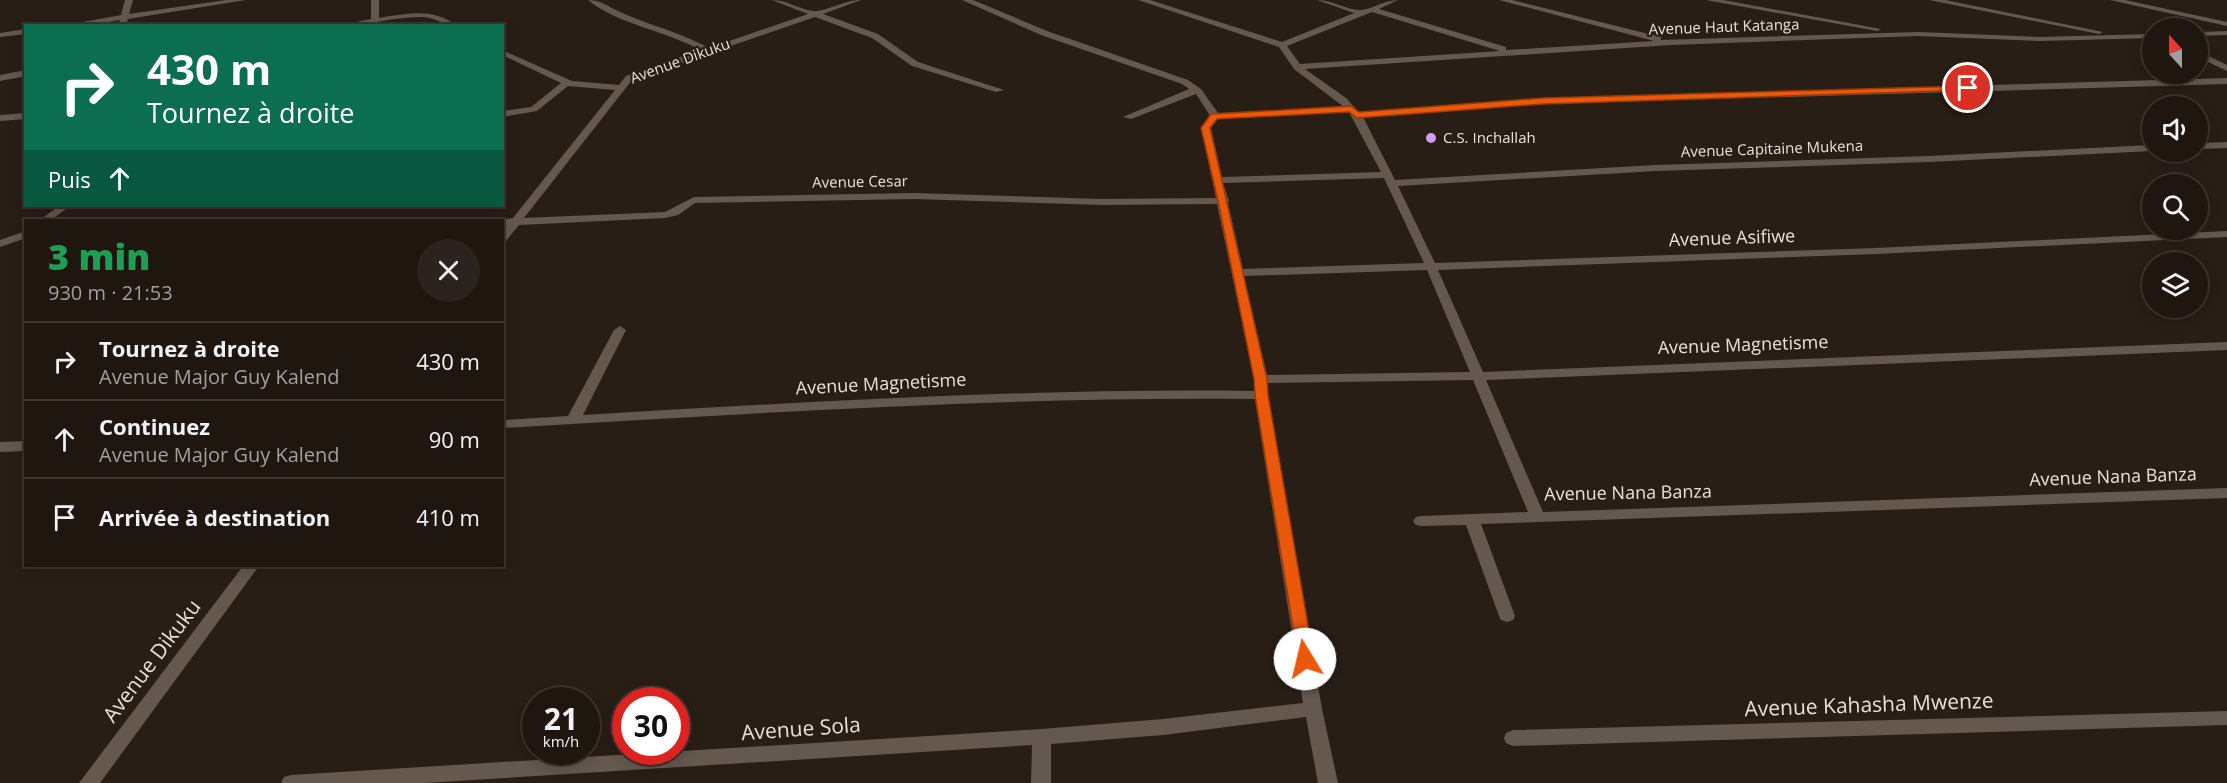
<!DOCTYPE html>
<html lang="fr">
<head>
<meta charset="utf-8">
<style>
  body { margin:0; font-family:"Open Sans",sans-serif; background:#2c231e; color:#f1f3f6; height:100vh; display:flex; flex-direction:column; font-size:22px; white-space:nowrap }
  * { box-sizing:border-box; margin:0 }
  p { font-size:20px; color:#a19f9f }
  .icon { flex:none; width:33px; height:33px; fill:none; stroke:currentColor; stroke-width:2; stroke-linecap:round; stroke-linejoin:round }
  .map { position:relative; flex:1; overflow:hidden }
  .sheet { position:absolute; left:24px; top:219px; width:480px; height:348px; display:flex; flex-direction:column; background:#1f1610; border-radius:0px; box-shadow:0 3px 15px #0003,0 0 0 2px #3c3530 }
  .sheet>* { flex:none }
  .guide { position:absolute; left:24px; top:24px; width:480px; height:183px; border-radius:0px; box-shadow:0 3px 15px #0003,0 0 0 2px #3c3530; background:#0b6e4f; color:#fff; overflow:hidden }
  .needle { width:39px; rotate:339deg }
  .buttons { position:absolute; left:2142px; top:18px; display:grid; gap:12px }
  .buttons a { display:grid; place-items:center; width:66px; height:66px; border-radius:50%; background:#1f1610; box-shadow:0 3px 15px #0003,0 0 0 2px #3c3530; font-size:30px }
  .speed { position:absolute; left:522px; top:687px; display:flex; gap:12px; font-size:30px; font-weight:700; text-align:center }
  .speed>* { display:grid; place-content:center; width:78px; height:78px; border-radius:50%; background:#1f1610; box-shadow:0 3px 15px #0003,0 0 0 2px #3c3530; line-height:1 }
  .speed small { font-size:15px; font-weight:400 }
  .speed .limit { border:9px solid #d22; background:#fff; color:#111 }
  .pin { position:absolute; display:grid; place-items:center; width:51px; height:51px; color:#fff; margin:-26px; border:3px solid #fff; border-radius:50%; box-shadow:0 2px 6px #0007 }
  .me { position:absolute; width:66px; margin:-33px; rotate:351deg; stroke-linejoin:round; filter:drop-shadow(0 0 4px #0008) }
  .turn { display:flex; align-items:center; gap:21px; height:126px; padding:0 24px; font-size:27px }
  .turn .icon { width:78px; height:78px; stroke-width:2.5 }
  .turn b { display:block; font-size:42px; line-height:51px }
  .then { display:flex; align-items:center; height:57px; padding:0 24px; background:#0003; gap:12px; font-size:22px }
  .round { display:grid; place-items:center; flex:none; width:63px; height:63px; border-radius:32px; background:#2c231e }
  .overview { display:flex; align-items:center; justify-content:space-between; height:102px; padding:0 24px }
  h1 { font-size:36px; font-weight:800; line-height:45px; color:#1e9e55 }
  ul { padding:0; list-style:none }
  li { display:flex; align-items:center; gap:18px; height:78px; padding:0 24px; border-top:2px solid #3c3530 }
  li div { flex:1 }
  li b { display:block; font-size:22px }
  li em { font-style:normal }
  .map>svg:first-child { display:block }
</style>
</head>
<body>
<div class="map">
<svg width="2227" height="783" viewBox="0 0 2227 783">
  <rect width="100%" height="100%" fill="#291e16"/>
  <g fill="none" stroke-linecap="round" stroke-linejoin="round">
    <path fill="#65584e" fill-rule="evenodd" d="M125,0H133L129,14L226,0H246L128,19L126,25H123L119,23L120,20L85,26H61L121,15Z
      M371,0H379V18C408,14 432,7 457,26C443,26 434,16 421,17C393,17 366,26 337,26L371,19Z
      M588,0C601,0 607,6 618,11C648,25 680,32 709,48L808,14L772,0C788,0 799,10 814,11C825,12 845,0 861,0L823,14L878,34L918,62L1004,90L996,92L912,66L872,38L815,17L632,80L524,218L665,212L694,197L914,193L1101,199L1216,198L1201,128L1209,118V114L1196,94L1131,119L1123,117L1189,89L1182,84L1041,35L962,0H973L1047,31L1188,80L1201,89L1218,113L1344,107L1294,69L1279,47L1138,0H1150L1282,42L1354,13L1317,0C1333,0 1346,10 1360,10C1371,10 1384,0 1398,0L1379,9L1506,47V50L1654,41L1499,0H1512L1661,37V40L1918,32L2040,37L2152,34V38L2040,41L1918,36L1671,45L1305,69L1346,98L1359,112L1543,98L2227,78V84L1543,104L1363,117L1395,180L1656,165L1929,156L2152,145V151L1929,162L1656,171L1398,186L1435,263L1876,248L2227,231V237L1876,254L1438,270L1483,372L2227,342V350L1486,380L1543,512L2227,488V498L1481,524L1515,616L1513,620L1507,622L1501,620L1499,616L1466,525L1421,526L1416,525L1413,521L1416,517L1421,516L1528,512L1473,380L1268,383V395L1322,709L1338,783H1318L1306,717L1163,735L1051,744V783H1031L1032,745L424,783H281L284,777L291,775L1042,729L1163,719L1303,703L1255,399C1004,396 753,414 502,428V420L568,416L614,330L620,326L626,330L583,415C806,402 1030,388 1254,391V379L1217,204L1101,205L914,199L695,203L678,215L665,218L519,225L506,241L502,242V231L507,225H502V220H498L513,218L615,90L568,86L537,111L502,117V111L531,107L561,83L502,55V50L572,81L619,85L626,76L701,50C668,32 615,23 588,0ZM1372,12L1500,51L1300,64L1287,46ZM1349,112L1381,172L1222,177L1211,128L1218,119ZM1384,178L1424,263L1243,269L1228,203L1229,201L1223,183ZM1427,270L1470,372L1267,375L1244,276Z
      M1706,0H1723L1881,29L1877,31Z
      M1929,0H1945L2103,32L2099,34Z
      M2110,0H2125L2227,22V26Z
      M26,29V34L0,37V33Z
      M2227,31V35L2198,36V32Z
      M2198,51L2227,65V71L2198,57Z
      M26,70V76L0,81V75Z
      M26,113V119L0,121V115Z
      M2227,142V148L2198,149V143Z
      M59,206H70L51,220H40Z
      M26,231V238L0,247V240Z
      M26,441V451L0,452V442Z
      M243,566H259L100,783H79Z
      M2227,711V725L1513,746L1506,743L1504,738L1506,733L1513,730Z"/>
  </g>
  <path fill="#ea580c" stroke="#983908" stroke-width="1.5" d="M1968,86L1972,88L1971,90L1543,104L1357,118L1349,112L1217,119L1210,128L1267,379L1268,395L1314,659L1312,664L1305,666L1299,664L1255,395L1254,379L1218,201L1201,128L1211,114L1351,106L1359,112L1543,98Z"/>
  <circle fill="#d39cfd" stroke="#291e16" stroke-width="2" cx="1431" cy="138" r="6"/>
  <g text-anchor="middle" stroke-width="4.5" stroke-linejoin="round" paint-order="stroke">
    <g font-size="15" fill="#e7e0da" stroke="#291e16">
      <text transform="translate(1724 27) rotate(-2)" y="5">Avenue Haut Katanga</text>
      <text transform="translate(680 61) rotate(-20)" y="5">Avenue Dikuku</text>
      <text transform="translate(1772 149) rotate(-2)" y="5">Avenue Capitaine Mukena</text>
      <text transform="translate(860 182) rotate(-1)" y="5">Avenue Cesar</text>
    </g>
    <g font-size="15" fill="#e7e0da" stroke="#291e16" text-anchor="start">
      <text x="1443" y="143">C.S. Inchallah</text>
    </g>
    <g font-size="18" fill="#e7e0da" stroke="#291e16">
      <text transform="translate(1732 238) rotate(-2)" y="6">Avenue Asifiwe</text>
      <text transform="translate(1743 345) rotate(-2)" y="6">Avenue Magnetisme</text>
      <text transform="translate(881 384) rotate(-3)" y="6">Avenue Magnetisme</text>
      <text transform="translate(2113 477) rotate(-2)" y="6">Avenue Nana Banza</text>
      <text transform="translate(1628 493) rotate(-1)" y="6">Avenue Nana Banza</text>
    </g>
    <g font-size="21" fill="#e7e0da" stroke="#291e16">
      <text transform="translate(152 661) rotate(-53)" y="7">Avenue Dikuku</text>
      <text transform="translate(1869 705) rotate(-2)" y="7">Avenue Kahasha Mwenze</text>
      <text transform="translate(801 729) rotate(-4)" y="7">Avenue Sola</text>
    </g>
  </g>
</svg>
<div class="buttons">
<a><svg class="needle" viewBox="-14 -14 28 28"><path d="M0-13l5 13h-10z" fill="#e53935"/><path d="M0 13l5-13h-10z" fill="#a19f9f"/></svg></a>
<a><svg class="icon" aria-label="sound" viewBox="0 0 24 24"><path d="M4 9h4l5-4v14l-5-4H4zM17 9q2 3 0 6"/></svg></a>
<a><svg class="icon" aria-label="search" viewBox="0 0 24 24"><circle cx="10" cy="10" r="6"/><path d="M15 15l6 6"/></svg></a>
<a><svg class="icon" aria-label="layers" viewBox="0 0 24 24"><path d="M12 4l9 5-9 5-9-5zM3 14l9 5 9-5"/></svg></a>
</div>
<div class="speed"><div>21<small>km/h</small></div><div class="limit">30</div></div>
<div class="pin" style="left:1968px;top:88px;background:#d93025"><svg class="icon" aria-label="arrive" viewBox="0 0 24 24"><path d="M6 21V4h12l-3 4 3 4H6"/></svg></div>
<svg class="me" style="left:1305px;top:659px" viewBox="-20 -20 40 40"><circle r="19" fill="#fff"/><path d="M0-13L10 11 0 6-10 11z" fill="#ea580c"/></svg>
<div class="guide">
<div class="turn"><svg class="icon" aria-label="right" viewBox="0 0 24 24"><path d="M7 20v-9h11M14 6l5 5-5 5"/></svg><div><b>430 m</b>Tournez à droite</div></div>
<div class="then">Puis<svg class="icon" aria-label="ahead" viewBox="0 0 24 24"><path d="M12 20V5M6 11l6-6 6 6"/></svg></div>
</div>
<section class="sheet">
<div class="overview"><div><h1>3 min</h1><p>930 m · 21:53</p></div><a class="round"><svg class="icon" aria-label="close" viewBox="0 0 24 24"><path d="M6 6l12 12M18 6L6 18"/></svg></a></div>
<ul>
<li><svg class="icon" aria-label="right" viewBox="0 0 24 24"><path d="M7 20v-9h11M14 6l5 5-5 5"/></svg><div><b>Tournez à droite</b><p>Avenue Major Guy Kalend</p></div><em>430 m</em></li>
<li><svg class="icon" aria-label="ahead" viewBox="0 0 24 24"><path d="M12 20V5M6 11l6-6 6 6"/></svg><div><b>Continuez</b><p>Avenue Major Guy Kalend</p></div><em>90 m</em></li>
<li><svg class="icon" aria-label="arrive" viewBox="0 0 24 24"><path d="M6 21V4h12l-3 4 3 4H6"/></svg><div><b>Arrivée à destination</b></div><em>410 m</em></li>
</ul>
</section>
</div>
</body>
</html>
